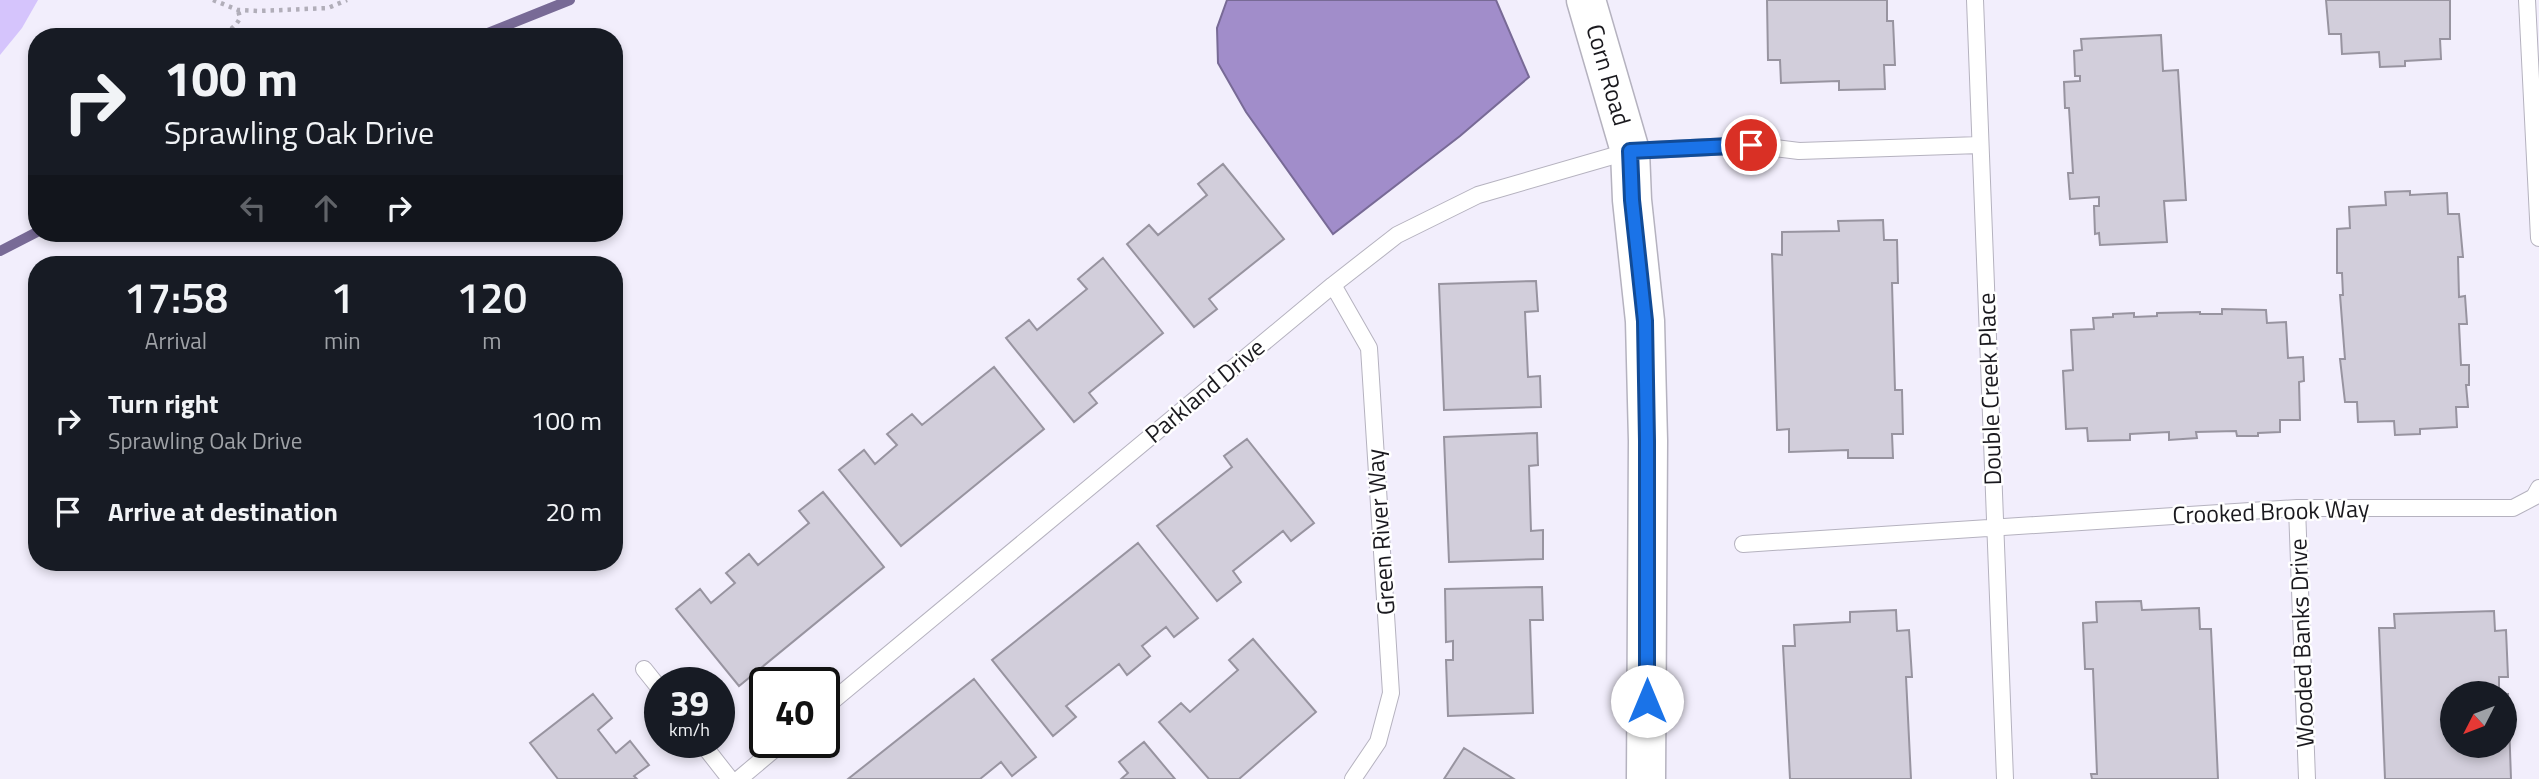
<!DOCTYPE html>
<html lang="en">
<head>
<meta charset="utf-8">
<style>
  body { margin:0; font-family:"Titillium Web",sans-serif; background:#242831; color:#f1f3f6; height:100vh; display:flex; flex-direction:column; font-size:26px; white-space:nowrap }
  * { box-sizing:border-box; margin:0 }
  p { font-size:23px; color:#9ea1a6 }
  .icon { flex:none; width:38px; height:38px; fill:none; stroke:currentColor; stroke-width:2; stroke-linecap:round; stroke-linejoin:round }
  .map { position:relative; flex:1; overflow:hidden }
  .details { position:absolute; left:28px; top:256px; width:595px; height:315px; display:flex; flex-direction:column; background:#171b24; border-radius:28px; box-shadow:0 4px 10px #0003 }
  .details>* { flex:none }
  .hud { position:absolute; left:28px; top:28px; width:595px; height:214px; border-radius:28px; box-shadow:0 4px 10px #0003; background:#171b24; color:#f1f3f6; overflow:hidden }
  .needle { width:46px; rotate:228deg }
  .buttons { position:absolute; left:2440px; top:681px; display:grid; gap:14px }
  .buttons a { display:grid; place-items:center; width:77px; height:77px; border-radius:50%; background:#171b24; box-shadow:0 4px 10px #0003; font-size:35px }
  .speed { position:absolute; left:644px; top:667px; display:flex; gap:14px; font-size:35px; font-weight:700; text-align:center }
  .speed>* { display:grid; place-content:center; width:91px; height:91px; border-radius:50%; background:#171b24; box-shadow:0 4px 10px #0003; line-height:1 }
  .speed small { font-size:18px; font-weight:400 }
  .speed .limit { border:4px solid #111; border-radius:10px; background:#fff; color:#111 }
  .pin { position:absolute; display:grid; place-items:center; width:60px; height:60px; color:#fff; margin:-30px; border:4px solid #fff; border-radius:50%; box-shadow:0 2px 7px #0007 }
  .me { position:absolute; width:77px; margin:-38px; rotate:0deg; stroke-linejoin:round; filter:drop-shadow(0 0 5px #0008) }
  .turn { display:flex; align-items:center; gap:24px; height:147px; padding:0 21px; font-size:32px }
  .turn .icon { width:91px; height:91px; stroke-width:2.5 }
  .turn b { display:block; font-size:49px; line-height:60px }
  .lanes { display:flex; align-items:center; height:66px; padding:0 21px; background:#0003; justify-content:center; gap:35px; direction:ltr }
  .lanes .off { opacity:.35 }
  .eta { display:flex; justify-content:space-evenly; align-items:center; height:119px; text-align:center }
  .eta b { font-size:42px; font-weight:600; line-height:49px }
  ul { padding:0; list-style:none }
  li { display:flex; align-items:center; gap:21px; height:91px; padding:0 21px }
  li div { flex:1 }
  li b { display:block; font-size:26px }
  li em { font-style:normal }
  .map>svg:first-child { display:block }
</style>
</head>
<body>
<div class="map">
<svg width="2539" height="779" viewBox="0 0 2539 779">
  <rect width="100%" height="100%" fill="#f2eefc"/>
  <path fill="#d5c4fc" d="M0,0H38L22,28L0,55Z"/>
  <path fill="#a18dca" stroke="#786a96" stroke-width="2" d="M1227,0H1496L1529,77L1460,136L1333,234L1246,112L1218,63L1217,28Z"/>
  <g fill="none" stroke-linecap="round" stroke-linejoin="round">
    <path stroke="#786a96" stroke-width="10" d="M478,37L570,0
      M0,251L37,232"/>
  </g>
  <path fill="#d2cedb" stroke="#9894a0" stroke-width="2" d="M1767,0H1887V21H1893L1895,65H1884L1885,89L1839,90V81L1781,83L1780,60H1768Z
    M2326,0H2450V39H2440L2441,59L2405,61V66L2380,67L2379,52L2342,54L2341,34H2329Z
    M2161,35L2163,71L2178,70L2186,200L2164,201L2167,242L2100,245L2099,233L2095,234L2094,206H2099V197L2070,199L2068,173H2073L2069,108H2065L2064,82L2080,81V76H2075L2074,51L2082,50L2081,39Z
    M1223,164L1284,239L1209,299L1217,309L1194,327L1127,244L1149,225L1158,235L1207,195L1198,184Z
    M2410,191V195L2447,193L2448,214H2459L2463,257H2458L2459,297L2465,296L2467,324H2459L2461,365H2469V385H2466L2468,407H2456L2457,427L2420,429V434L2395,435L2394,421L2358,422L2357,402H2345L2340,359H2345L2340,295H2343L2342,273H2337V229L2350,228L2349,207L2386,205L2385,192Z
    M1883,220L1884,240H1897L1898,283H1892L1895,390H1902L1903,434H1892L1893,458H1848V450L1789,452V429L1777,430L1772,254L1782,255V232L1839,231L1838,221Z
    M1103,258L1163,333L1089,393L1097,403L1074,422L1006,338L1029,320L1037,330L1087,289L1078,279Z
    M1536,281L1538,311L1525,312L1528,377L1540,376L1541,407L1444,410L1439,284Z
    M2222,309L2266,310L2267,323L2286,322L2288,358L2303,357L2304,381L2299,382L2300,420H2280V432L2258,433V436H2237L2236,431L2196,432L2197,438L2169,440V432L2130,434V440L2088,441L2087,428L2066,429L2063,371L2073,370L2071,330L2094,329L2093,318L2113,317V314L2134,313V317L2157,316V313L2200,312V314H2222Z
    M994,367L1044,429L901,546L839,470L864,450L875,464L897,445L887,434L912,414L922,425Z
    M1537,433L1538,465L1529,466L1531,531L1543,530V559L1449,562L1444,437Z
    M1247,439L1314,523L1291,541L1283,531L1233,571L1241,582L1217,601L1157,526L1232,467L1224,456Z
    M823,492L884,567L739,686L676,609L700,589L711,603L735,583L726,573L749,554L758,565L809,523L799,511Z
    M1138,543L1198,618L1174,637L1166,627L1142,646L1150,656L1127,675L1119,664L1066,706L1076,717L1053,736L992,660Z
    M1542,587L1543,620H1530L1533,713L1448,716L1446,660H1453V641L1446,642L1445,589Z
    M2141,601L2142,610L2199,608L2200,629H2211L2218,779H2092L2091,774H2097L2093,669H2085L2083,623L2097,622L2096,602Z
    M1896,610L1897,631L1909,630L1912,677H1906L1911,779H1790L1783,646H1795L1794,625L1850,622V612Z
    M2494,611L2495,631L2506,630L2508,677H2499V693H2452V746H2504V694H2508L2511,779H2385L2379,628H2395L2394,614Z
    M1253,639L1316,712L1239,779H1209L1159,722L1181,703L1190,712L1238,670L1229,660Z
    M974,679L1036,757L1012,776L1001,762L980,779H848Z
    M593,694L612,718L598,730L616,753L630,741L649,765L634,776L637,779H558L530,743Z
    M1144,742L1175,779H1121L1128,773L1119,762Z
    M1464,748L1514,779H1444Z"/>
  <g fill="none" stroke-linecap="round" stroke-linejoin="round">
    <g stroke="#b5b2bf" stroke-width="18">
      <path id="lane" d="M1975,0L2005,779
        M2527,0L2539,238
        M1333,285L1369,348L1391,693L1378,742L1353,779
        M2297,508L2307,779
        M1743,544L2297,508H2513L2534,497L2539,488
        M644,669L660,689
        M824,708L1333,285L1397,235L1478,195L1630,151L1751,145L1799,151L1980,145
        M701,742L730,779
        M739,779L783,742"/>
    </g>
    <g stroke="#b5b2bf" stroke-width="41">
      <path id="secondary" d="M1586,0L1630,151L1632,200L1645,321L1648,441L1646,779"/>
    </g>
    <path stroke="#b1aeb9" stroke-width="4.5" stroke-dasharray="3.5 5" stroke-linecap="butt" d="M213,0L238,10L259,11L328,8L347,0
      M207,37C222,34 233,32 240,18L238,10"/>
    <use href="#lane" stroke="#fff" stroke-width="16"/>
    <use href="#secondary" stroke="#fff" stroke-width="38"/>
  </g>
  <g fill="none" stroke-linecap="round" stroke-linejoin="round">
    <g stroke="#114b97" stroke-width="18">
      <path id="route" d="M1647,701V441L1645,321L1632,200L1630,151L1751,145"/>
    </g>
    <use href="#route" stroke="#1a73e8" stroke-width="12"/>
  </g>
  <g text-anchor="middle" stroke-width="5" stroke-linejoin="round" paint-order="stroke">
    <g font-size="24" fill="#1a191e" stroke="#fff">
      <text transform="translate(1608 75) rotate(74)" y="8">Corn Road</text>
      <text transform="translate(1990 389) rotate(-92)" y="8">Double Creek Place</text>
      <text transform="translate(1205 391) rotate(-40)" y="8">Parkland Drive</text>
      <text transform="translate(2271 512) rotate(-2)" y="8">Crooked Brook Way</text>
      <text transform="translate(1381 532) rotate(-94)" y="8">Green River Way</text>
      <text transform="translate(2302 643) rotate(-92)" y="8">Wooded Banks Drive</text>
    </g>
  </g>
</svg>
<div class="buttons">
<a><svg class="needle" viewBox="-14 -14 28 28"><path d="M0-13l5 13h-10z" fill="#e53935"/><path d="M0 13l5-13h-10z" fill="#9ea1a6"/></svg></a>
</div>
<div class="speed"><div>39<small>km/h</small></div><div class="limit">40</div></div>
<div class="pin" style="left:1751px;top:145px;background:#d93025"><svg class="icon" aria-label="arrive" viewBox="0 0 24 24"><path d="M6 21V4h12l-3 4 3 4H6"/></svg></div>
<svg class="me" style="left:1647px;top:701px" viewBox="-20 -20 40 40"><circle r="19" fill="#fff"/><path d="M0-13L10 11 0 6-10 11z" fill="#1a73e8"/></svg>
<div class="hud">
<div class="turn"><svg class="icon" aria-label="right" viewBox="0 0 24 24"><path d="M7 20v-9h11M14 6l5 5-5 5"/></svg><div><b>100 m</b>Sprawling Oak Drive</div></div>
<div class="lanes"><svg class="icon off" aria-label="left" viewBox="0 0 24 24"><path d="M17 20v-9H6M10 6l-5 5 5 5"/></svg><svg class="icon off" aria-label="ahead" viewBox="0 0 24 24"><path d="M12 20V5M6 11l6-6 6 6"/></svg><svg class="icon" aria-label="right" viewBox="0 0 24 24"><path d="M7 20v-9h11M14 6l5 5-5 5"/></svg></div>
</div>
<section class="details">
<div class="eta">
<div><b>17:58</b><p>Arrival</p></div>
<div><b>1</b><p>min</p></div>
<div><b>120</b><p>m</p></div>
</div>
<ul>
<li><svg class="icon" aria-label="right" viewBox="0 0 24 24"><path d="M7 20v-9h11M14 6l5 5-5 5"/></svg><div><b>Turn right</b><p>Sprawling Oak Drive</p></div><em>100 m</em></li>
<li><svg class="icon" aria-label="arrive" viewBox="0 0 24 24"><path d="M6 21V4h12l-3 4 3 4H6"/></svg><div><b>Arrive at destination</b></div><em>20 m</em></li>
</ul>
</section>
</div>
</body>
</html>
